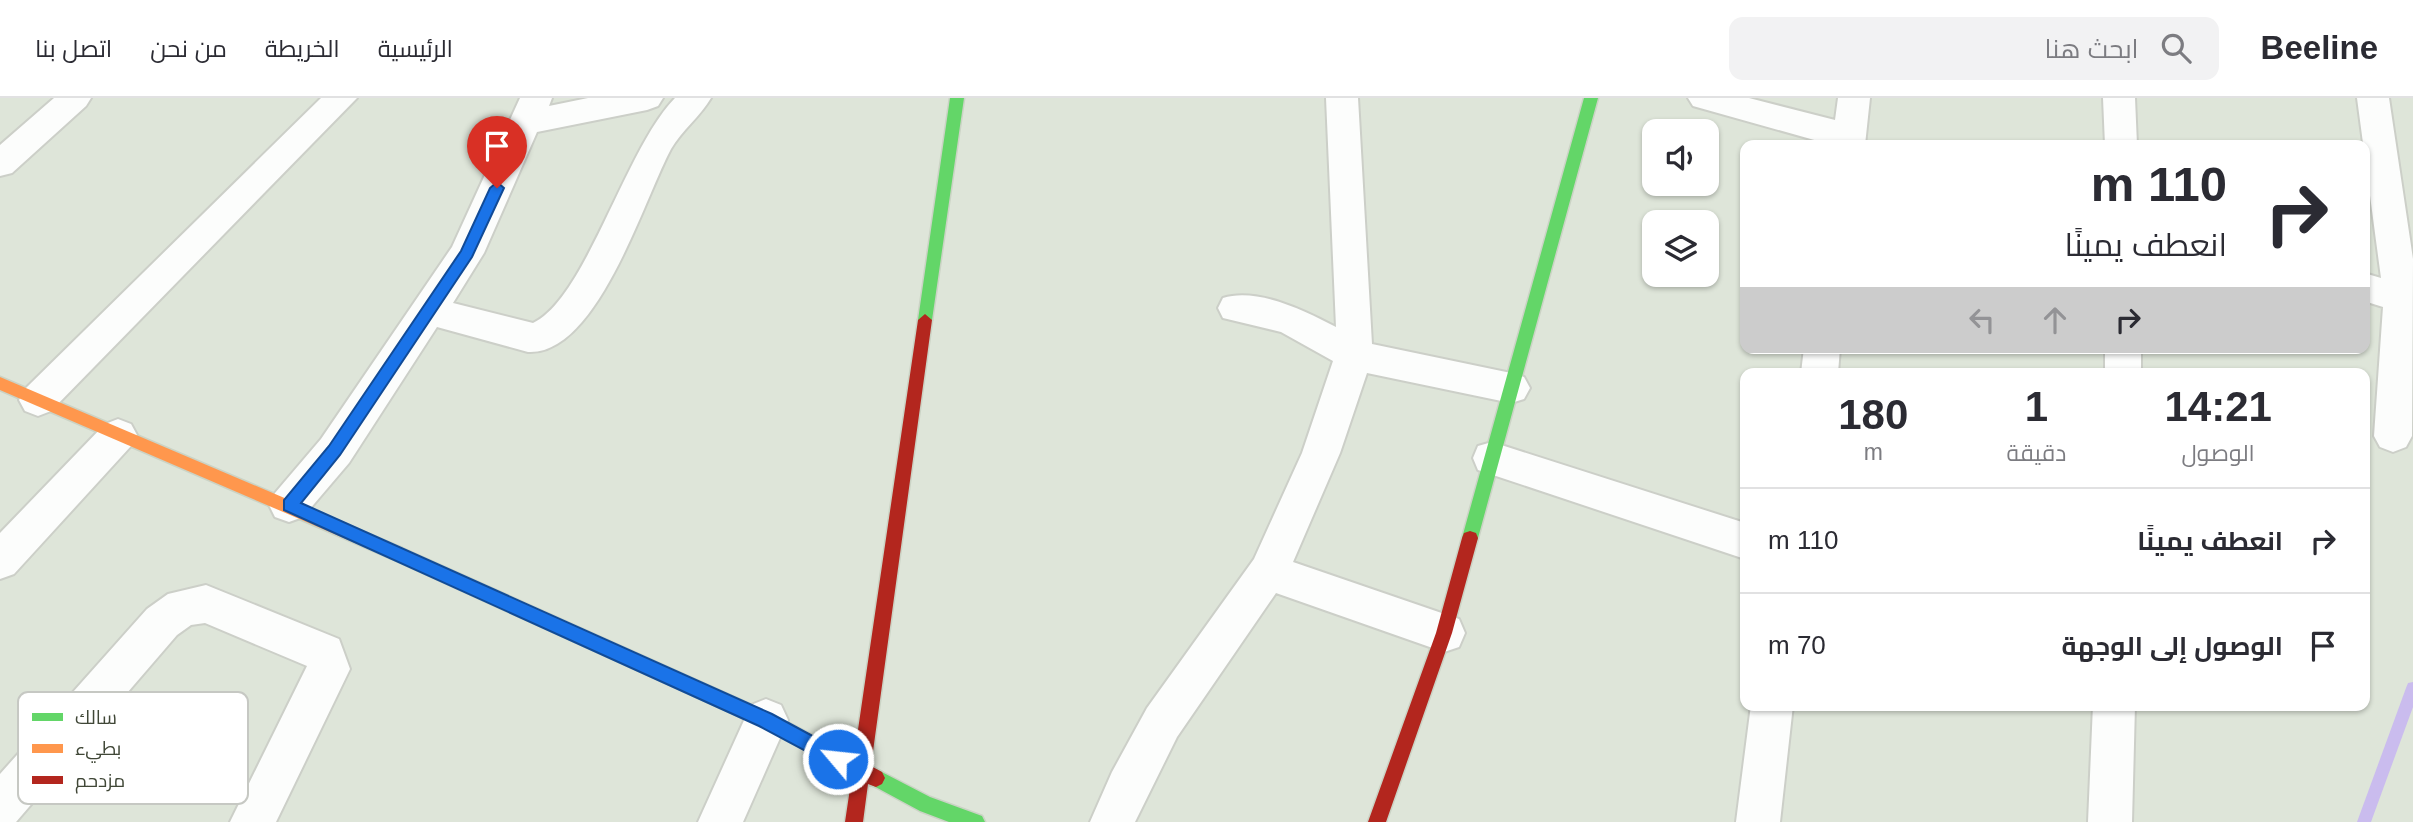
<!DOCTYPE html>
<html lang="ar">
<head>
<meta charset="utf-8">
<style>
  body { margin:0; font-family:Helvetica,Cairo,sans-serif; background:#f2f2f3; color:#2b2b33; direction:rtl; height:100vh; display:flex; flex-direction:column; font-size:26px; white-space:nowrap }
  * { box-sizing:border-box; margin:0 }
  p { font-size:23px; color:#7c7c81 }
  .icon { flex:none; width:38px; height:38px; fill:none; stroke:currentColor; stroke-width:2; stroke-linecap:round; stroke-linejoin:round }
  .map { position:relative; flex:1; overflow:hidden; direction:ltr }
  .side { position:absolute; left:1740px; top:270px; width:630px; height:343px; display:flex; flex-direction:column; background:#fff; border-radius:14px; box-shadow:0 2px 5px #0004; direction:rtl }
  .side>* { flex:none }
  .guide { position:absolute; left:1740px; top:42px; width:630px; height:214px; border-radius:14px; box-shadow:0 2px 5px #0004; direction:rtl; background:#fff; color:#2b2b33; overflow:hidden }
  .controls { position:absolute; left:1642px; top:21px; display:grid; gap:14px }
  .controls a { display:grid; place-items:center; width:77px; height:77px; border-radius:14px; background:#fff; box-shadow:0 2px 5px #0004; font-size:35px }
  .pin { position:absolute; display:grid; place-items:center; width:60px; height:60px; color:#fff; margin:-72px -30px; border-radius:50% 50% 50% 0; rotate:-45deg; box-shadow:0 0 7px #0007 }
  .pin .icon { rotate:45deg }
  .me { position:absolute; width:77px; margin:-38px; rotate:298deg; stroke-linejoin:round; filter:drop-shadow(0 0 5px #0008) }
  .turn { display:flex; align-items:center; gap:24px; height:147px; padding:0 28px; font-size:32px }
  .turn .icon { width:91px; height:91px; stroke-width:2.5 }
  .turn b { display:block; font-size:49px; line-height:60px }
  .lanes { display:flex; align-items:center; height:66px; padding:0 28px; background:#0003; justify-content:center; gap:35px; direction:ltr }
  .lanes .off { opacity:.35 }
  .eta { display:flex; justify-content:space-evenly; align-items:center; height:119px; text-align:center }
  .eta b { font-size:42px; font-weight:700; line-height:49px }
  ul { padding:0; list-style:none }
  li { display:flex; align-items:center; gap:21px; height:105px; padding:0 28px; border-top:2px solid #e1e1e2 }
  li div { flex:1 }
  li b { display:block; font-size:26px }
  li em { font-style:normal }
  header { display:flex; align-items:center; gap:42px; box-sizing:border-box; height:98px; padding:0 35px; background:#fff; border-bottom:2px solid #e1e1e2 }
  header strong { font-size:33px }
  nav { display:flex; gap:38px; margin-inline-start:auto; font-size:24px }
  .search { width:490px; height:63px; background:#f2f2f3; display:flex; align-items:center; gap:18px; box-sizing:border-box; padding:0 24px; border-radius:14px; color:#7c7c81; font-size:26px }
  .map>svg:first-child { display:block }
</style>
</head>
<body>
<header>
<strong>Beeline</strong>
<div class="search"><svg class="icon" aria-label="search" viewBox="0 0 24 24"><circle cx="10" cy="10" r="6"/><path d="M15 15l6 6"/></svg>ابحث هنا</div>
<nav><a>الرئيسية</a><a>الخريطة</a><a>من نحن</a><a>اتصل بنا</a></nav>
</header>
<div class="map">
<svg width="2413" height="724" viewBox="0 0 2413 724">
  <rect width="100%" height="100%" fill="#eef1eb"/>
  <path fill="#dee5d9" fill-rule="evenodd" d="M0,0H2413V724H0ZM1654,33H1706V86H1654ZM1745,47H2364V250H1745ZM1654,124H1706V177H1654ZM1745,275H2364V607H1745Z"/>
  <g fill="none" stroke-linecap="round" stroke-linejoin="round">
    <path fill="#cabcee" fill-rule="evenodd" d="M2413,584V609L2371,724H2357L2406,590L2408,585Z"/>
    <g stroke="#cccfc8" stroke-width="4">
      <path id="street" d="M54,0H91L86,8L12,75L0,78V47Z
        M321,0H357L51,313L38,318L25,313L19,302L25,291Z
        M520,0H552L549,8L588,0H663L658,8L647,12L537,34L484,155L453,205L533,225C586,200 625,51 675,0H711C700,19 682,32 671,51C644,101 597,258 528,254L437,229L349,365L303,419L289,424L275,419L269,407L275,395L321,341L452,149Z
        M1326,0H1358L1372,246L1511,275L1524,279L1530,290L1524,301L1511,305L1367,275L1340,355L1293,464L1459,521L1465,535L1459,549L1444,554L1276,495L1177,639L1135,724H1090L1112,674L1147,610L1254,461L1302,355L1333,263L1281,234L1223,220L1218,210L1223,200C1257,189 1306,213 1336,229Z
        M1688,0H1749L1835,22L1838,0H1870L1865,47H1832L1693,8Z
        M2103,0H2135L2137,47H2105Z
        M2357,0H2389L2413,161L2412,338L2406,349L2393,354L2380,349L2374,338L2383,209L2364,203V175L2381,180Z
        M1804,250H1840L1838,275H1801Z
        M2105,250H2141V275H2105Z
        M118,321L131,326L137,337L131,348L14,476L0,481V435L105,326Z
        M1492,344L1745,425V461L1478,372L1473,360L1478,348Z
        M206,487L339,541L350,571L276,724H230L307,568L205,525L191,527L177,537L16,724H0V676L147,511L168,496Z
        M766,601L781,607L788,622L743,724H698L751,607Z
        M1751,607H1793L1780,724H1736Z
        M2093,607H2135L2132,724H2088Z"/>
    </g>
    <g stroke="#cbd3c5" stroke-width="3">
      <path id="fast" d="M950,0H964L932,222L925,228L918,222Z
        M1584,0H1598L1478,440L1476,445L1470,447L1464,445L1462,440Z
        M876,671L930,699L982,718L985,724H949L920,713L870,686L867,680L870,674Z"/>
    </g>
    <g stroke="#cbd3c5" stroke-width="3">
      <path id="slow" d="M0,279L402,450L404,455L402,460L396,462L390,460L0,292Z"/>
    </g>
    <g stroke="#cbd3c5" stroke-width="3">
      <path id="jam" d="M925,216L932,222L871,668L882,674L885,680L882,686L876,689L868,686L863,724H845L852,677L760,628L390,460L388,455L390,450L396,448L402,450L772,616L854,659L918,222Z
        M1470,433L1476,435L1478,440L1452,535L1386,724H1368L1436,535L1462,440L1464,435Z"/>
    </g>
    <use href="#street" fill="#fcfdfc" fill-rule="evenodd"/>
    <use href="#fast" fill="#63d668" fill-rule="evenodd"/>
    <use href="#slow" fill="#ff974d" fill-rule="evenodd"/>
    <use href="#jam" fill="#b3261e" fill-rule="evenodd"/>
  </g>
  <path fill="#1a73e8" stroke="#114b97" stroke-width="2" d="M497,84L504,90L472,159L340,357L301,405L772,616L844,655L847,661L844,667L838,670L832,667L759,628L284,412V402L329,348L461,153L490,90Z"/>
  <rect x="18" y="594" width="230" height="112" rx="10" fill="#fff" stroke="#c6c8c3" stroke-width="2"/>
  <rect x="32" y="615" width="31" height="8" fill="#63d668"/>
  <rect x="32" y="646" width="31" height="9" fill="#ff974d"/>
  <rect x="32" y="678" width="31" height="8" fill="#b3261e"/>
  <g font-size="19" fill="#404737">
    <text x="75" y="626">سالك</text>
    <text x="75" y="657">بطيء</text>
    <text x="75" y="689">مزدحم</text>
  </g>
</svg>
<div class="controls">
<a><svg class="icon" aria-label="sound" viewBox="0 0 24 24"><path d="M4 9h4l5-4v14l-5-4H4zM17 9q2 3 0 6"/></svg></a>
<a><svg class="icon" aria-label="layers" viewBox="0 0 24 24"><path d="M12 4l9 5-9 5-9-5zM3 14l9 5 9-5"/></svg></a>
</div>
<div class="pin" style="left:497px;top:90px;background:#d93025"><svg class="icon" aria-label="arrive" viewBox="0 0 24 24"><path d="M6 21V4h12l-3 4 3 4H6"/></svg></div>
<svg class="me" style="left:838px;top:661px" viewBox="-20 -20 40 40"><circle r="17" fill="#1a73e8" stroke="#fff" stroke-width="3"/><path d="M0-11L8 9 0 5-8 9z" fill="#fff"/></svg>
<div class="guide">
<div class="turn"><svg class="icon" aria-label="right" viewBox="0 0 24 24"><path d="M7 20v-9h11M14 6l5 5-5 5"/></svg><div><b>110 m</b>انعطف يمينًا</div></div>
<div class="lanes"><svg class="icon off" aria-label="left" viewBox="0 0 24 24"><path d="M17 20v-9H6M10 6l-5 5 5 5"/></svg><svg class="icon off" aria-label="ahead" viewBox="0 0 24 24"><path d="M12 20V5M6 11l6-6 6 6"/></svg><svg class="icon" aria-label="right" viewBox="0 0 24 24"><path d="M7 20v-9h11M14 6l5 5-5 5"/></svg></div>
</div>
<section class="side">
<div class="eta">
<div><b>14:21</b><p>الوصول</p></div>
<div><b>1</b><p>دقيقة</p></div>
<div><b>180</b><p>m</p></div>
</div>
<ul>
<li><svg class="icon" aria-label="right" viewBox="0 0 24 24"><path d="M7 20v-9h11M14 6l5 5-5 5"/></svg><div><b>انعطف يمينًا</b></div><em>110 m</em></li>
<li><svg class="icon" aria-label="arrive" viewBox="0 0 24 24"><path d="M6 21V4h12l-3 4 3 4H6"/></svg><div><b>الوصول إلى الوجهة</b></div><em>70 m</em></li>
</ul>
</section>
</div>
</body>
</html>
